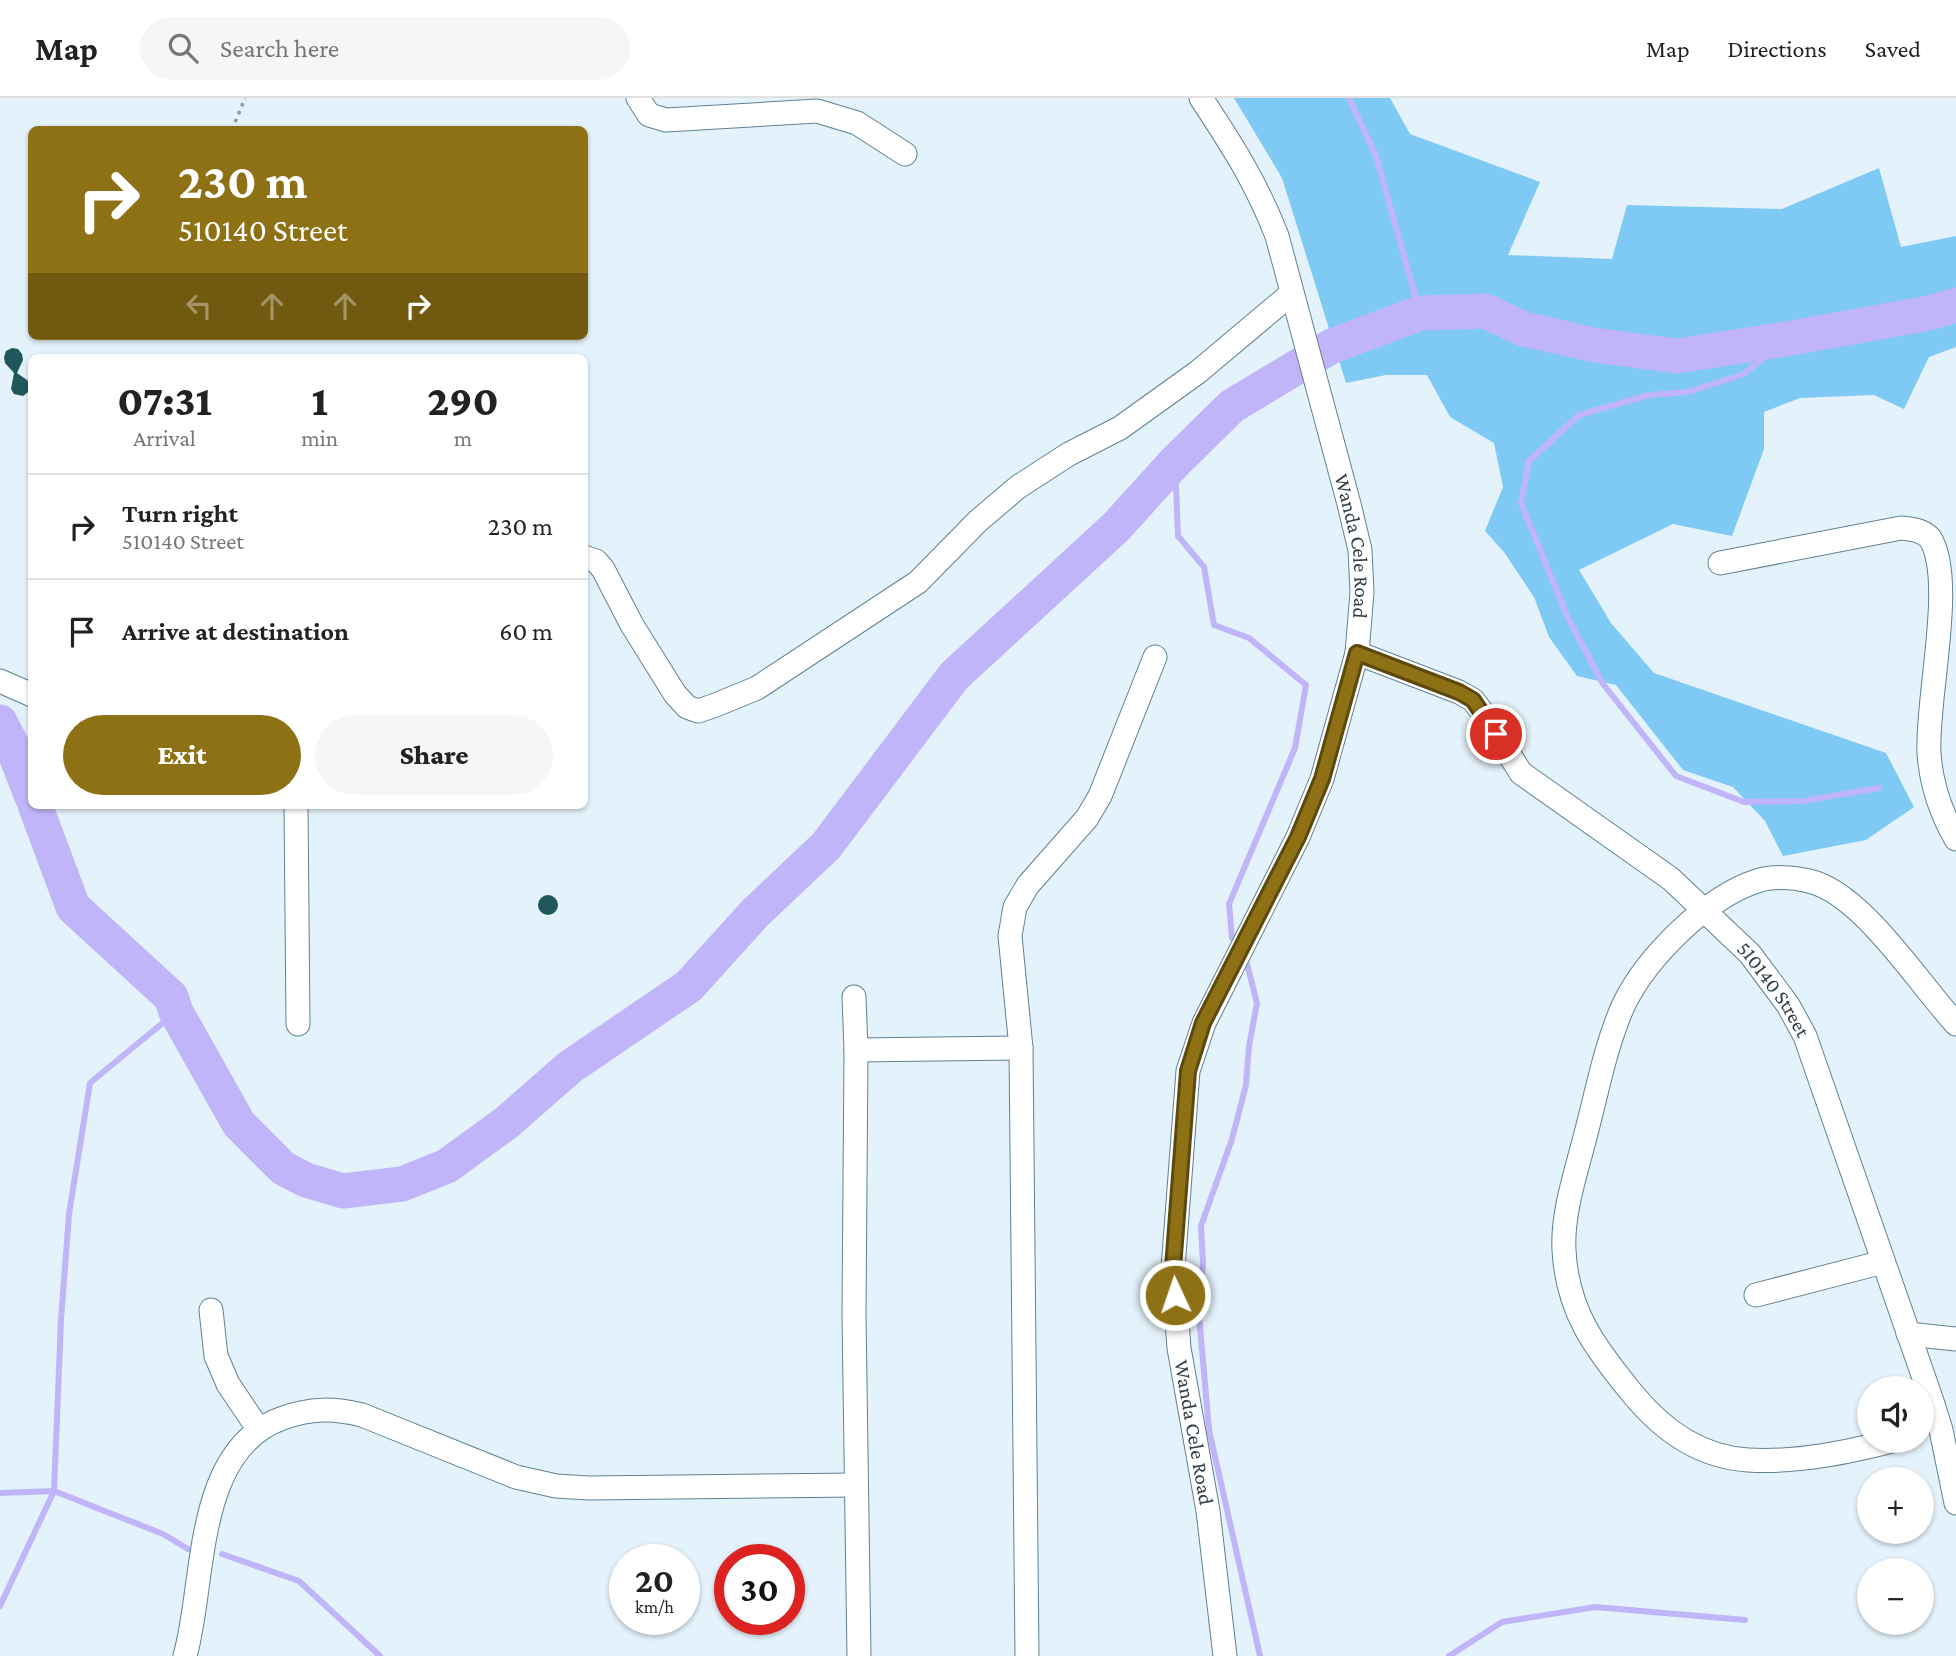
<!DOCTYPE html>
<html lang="en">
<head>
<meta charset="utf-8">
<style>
  body { margin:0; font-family:"Crimson Pro",serif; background:#f6f6f6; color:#222; height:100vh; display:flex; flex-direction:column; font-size:26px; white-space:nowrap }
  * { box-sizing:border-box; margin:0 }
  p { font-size:23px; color:#767676 }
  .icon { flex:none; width:38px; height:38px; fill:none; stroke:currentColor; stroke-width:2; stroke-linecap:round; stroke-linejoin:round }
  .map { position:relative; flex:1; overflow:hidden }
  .side { position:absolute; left:28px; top:256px; width:560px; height:455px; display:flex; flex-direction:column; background:#fff; border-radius:10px; box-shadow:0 2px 5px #0004 }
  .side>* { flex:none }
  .banner { position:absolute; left:28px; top:28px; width:560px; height:214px; border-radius:10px; box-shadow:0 2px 5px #0004; background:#8e7115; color:#fff; overflow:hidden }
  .controls { position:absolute; left:1857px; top:1278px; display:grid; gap:14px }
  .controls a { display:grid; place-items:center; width:77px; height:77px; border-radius:50%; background:#fff; box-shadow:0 2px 5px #0004; font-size:35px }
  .speed { position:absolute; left:609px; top:1446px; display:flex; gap:14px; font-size:35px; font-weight:700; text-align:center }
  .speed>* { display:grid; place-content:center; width:91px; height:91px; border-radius:50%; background:#fff; box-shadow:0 2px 5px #0004; line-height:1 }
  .speed small { font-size:18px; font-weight:400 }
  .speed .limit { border:10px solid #d22; background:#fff; color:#111 }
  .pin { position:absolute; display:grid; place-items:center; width:60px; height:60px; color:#fff; margin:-30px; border:4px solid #fff; border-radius:50%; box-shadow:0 2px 7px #0007 }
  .me { position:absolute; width:77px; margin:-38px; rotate:357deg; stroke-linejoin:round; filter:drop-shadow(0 0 5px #0008) }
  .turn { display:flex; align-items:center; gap:24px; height:147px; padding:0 35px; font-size:32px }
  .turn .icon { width:91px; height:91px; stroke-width:2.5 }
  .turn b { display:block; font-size:49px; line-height:60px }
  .lanes { display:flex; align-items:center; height:66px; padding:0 35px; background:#0003; justify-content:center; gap:35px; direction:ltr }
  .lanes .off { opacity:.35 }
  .eta { display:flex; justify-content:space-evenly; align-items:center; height:119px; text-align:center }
  .eta b { font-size:42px; font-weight:800; line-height:49px }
  .primary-button { display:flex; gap:14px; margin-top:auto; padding:14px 35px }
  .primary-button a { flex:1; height:80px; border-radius:42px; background:#8e7115; color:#fff; font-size:28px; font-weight:800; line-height:80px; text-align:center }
  .primary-button a+a { background:#f6f6f6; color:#222 }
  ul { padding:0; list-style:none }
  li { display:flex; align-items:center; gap:21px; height:105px; padding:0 35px; border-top:2px solid #e0e0e0 }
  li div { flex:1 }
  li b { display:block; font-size:26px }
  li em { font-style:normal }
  header { display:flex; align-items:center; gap:42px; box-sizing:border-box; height:98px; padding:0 35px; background:#fff; border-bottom:2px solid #e0e0e0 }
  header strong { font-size:33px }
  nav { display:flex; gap:38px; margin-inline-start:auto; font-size:24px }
  .search { width:490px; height:63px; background:#f6f6f6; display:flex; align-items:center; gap:18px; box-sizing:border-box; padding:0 24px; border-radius:38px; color:#767676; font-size:26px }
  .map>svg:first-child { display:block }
</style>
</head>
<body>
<header>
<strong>Map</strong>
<div class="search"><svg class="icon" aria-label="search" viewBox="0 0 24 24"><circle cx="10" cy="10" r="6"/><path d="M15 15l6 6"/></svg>Search here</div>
<nav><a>Map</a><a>Directions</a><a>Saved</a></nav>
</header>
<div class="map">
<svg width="1956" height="1558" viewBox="0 0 1956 1558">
  <rect width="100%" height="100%" fill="#e4f2fb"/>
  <path fill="#7fcaf4" d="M1234,0H1390L1410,36L1540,84L1508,157L1612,161L1627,107L1782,111L1879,70L1901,149L1956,138V249L1929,259L1904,311L1874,297L1800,300L1764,314V351L1732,438L1673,426L1579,472L1611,525L1654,575L1886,655L1914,709L1866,742L1783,758L1765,723L1733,689L1683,672L1616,587L1577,578L1549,539L1534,499L1504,454L1485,433L1503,389L1494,345L1450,319L1427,277H1386L1346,285L1282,80Z"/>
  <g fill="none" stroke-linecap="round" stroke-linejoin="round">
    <path stroke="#c1b5f9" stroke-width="6" d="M1349,0L1376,58L1420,215
      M1786,241L1744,276L1688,294L1649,297L1579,317L1529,363L1521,405L1567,518L1603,586L1676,678L1744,704L1803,703L1879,690
      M1175,364L1178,438L1204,469L1214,527L1249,540L1306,587L1295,650L1229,806L1232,840
      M1247,866L1257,905L1249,948L1246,987L1232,1041L1201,1128L1203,1165L1199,1217L1209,1332L1260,1558
      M0,1395L54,1393L163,1436L188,1451
      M222,1456L299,1483L380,1558
      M0,1508L54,1393L61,1222L69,1116L90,985L176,914
      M1449,1558L1502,1524L1595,1509L1745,1522"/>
    <path stroke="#c1b5f9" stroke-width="35" d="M0,624L11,645L32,699
      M35,707L73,809L171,899L176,914L239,1026L283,1070L306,1082L343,1093L402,1086L447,1068L506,1025L570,969L689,888L755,815L826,748L954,578L1116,429L1175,364L1232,308L1332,248L1420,215L1485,213L1524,231L1594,247L1677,258L1786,241L1929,215L1956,207"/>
  </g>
  <path fill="#20575d" d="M12,250L18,251L22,256L23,262L17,275L27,282L30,288L28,294L23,298L14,296L11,291L14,275L5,265L4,259L6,253Z
    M538 807a10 10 0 1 1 20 0a10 10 0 1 1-20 0Z"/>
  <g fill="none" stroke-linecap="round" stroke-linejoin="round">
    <g stroke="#608194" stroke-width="25">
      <g id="minor">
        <path d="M638,0L649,17L666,22L817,13L857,25L905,56"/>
        <path id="s1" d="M1201,0C1232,47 1256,84 1277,138L1349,406L1360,452L1362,494L1357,555L1322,681L1298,739L1204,925L1188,973L1173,1170L1179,1250L1208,1413L1225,1558"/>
        <path d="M584,459L596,463L603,471L632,527L675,596L687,609L698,613L713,608L757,590L918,484L978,423L1018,389L1069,356L1120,330L1198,274L1292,195"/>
        <path d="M1720,465L1901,430C1912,431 1922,432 1930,440C1956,482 1926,601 1929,655C1931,685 1941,715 1956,741"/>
        <path id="s2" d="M1357,555L1459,594L1473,602L1483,615L1521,675L1671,781L1750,856L1788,907L1805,938L1932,1303L1941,1332L1956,1405"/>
        <path d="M0,583L32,597"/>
        <path d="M296,707L298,926"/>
        <path d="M854,899L856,952L854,1217L859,1558"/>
        <path d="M856,952L1021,950"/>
        <path d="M1756,1197L1883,1164"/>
        <path d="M211,1212L216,1258L228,1286L259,1332"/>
        <path d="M1908,1236L1956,1241"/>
        <path d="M1896,1342C1848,1354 1798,1365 1748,1362C1699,1359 1662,1332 1632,1295C1595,1250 1567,1213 1564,1152C1562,1115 1576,1075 1585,1039C1597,995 1605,948 1624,906C1647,859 1707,799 1757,783C1772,778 1793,779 1809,783C1862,795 1919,886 1956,926"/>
        <path d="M185,1558C206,1484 193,1351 283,1320C311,1310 333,1310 362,1317L516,1379L556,1388L589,1390L855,1387"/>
        <path d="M1027,1558L1021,950L1010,838L1015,809L1028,787L1087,720L1100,698L1155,559"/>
      </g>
    </g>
    <path stroke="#8f9da6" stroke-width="3.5" stroke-dasharray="3.5 5" stroke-linecap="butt" d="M232,32L245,0"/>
    <use href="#minor" stroke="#fff" stroke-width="23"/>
  </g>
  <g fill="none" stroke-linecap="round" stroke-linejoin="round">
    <g stroke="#5c490e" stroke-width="18">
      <path id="route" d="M1175,1197L1173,1170L1188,973L1203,925L1298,739L1322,681L1357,555L1459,594L1473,602L1496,636"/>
    </g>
    <use href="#route" stroke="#8e7115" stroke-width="12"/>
  </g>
  <g text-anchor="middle" stroke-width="7" stroke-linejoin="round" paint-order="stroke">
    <g font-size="21" fill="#303f47" stroke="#e4f2fb">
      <text dy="7" stroke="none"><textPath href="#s1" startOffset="478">Wanda Cele Road</textPath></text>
      <text dy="7" stroke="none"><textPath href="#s2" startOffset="548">510140 Street</textPath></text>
      <text dy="7" stroke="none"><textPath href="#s1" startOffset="1402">Wanda Cele Road</textPath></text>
    </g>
  </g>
</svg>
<div class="controls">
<a><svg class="icon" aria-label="sound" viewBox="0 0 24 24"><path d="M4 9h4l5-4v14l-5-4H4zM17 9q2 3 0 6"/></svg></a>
<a>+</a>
<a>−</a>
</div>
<div class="speed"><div>20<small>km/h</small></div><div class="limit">30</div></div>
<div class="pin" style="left:1496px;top:636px;background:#d93025"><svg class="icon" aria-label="arrive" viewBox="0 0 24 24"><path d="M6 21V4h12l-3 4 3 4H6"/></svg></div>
<svg class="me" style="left:1175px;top:1197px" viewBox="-20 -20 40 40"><circle r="17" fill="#8e7115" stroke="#fff" stroke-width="3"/><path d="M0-11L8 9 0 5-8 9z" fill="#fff"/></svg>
<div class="banner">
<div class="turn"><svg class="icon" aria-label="right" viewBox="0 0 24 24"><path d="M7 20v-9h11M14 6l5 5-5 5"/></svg><div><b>230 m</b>510140 Street</div></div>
<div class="lanes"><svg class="icon off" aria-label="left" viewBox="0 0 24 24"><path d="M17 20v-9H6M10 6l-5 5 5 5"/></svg><svg class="icon off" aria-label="ahead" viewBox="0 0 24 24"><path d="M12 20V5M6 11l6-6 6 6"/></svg><svg class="icon off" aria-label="ahead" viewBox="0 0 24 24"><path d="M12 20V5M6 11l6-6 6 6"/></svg><svg class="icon" aria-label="right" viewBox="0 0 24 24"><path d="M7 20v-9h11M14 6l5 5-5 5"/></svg></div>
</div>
<section class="side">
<div class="eta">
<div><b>07:31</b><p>Arrival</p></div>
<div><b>1</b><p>min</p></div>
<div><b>290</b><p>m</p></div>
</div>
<ul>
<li><svg class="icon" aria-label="right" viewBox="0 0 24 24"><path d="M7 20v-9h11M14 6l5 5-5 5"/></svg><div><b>Turn right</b><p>510140 Street</p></div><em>230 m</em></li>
<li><svg class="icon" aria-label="arrive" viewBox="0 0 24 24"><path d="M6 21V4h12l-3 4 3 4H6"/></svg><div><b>Arrive at destination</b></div><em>60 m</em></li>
</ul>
<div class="primary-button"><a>Exit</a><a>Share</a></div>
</section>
</div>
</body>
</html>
